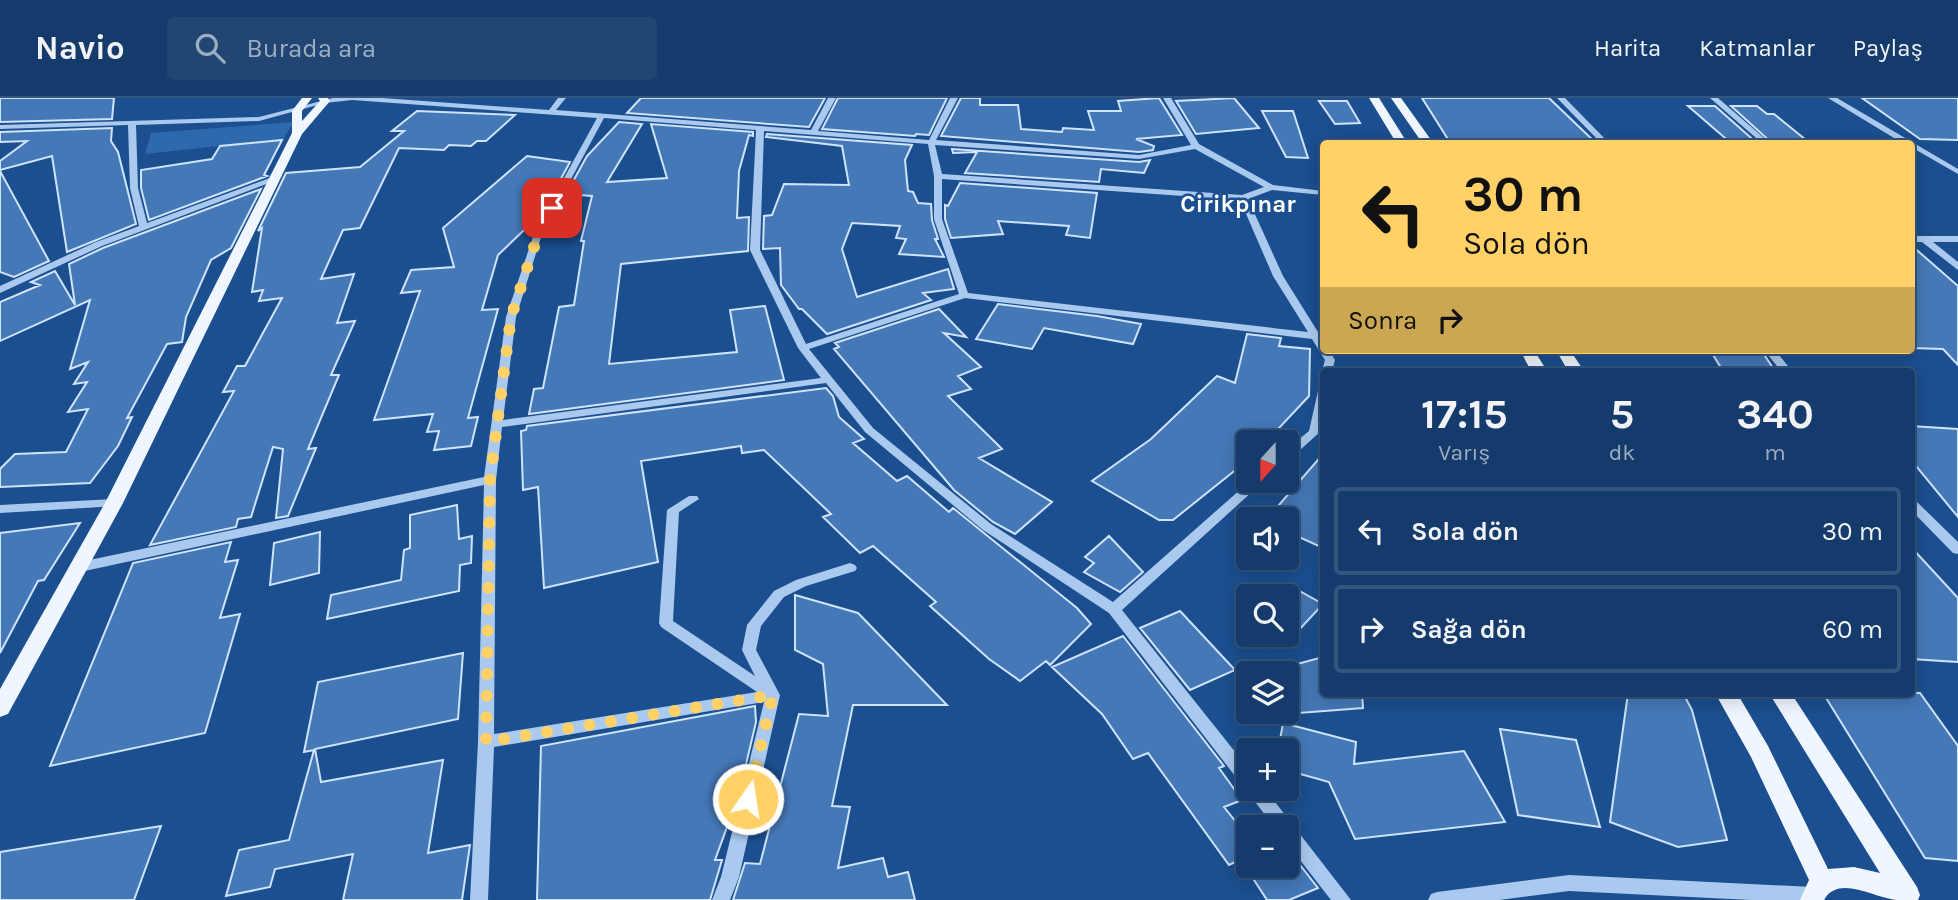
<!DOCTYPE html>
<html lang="tr">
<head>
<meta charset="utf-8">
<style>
  body { margin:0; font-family:Karla,sans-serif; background:#214673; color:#f1f3f6; height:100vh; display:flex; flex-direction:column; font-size:26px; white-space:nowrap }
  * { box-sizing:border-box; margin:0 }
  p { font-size:23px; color:#9dadc1 }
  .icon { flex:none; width:38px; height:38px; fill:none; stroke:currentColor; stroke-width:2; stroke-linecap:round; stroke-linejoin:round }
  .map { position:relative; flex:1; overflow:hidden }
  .side { position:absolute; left:1320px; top:270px; width:595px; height:329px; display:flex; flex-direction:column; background:#143b6b; border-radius:7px; box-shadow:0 4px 18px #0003,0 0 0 2px #33557e }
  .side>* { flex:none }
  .guide { position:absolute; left:1320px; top:42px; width:595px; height:214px; border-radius:7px; box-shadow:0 4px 18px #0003,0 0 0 2px #33557e; background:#ffd166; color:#111; overflow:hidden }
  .needle { width:46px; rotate:201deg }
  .buttons { position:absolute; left:1236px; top:332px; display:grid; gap:14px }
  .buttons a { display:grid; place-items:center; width:63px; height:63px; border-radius:7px; background:#143b6b; box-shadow:0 4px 18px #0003,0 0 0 2px #33557e; font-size:35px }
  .pin { position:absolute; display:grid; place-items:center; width:60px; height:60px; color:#fff; margin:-30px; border-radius:14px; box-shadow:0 4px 10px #0006 }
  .me { position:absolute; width:77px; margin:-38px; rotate:13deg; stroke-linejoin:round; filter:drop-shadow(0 0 5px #0008) }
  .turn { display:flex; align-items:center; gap:24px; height:147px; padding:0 28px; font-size:32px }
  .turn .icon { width:91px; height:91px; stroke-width:2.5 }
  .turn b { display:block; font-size:49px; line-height:60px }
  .then { display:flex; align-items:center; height:66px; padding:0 28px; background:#0003; gap:14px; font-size:26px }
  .eta { display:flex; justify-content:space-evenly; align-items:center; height:119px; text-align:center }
  .eta b { font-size:42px; font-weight:700; line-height:49px }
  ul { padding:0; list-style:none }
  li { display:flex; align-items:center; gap:21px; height:88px; margin:0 14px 10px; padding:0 14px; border:4px solid #33557e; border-radius:7px }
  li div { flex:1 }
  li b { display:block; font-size:26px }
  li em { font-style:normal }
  header { display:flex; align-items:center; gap:42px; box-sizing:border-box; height:98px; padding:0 35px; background:#143b6b; border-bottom:2px solid #33557e }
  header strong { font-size:33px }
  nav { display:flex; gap:38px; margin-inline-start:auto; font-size:24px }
  .search { width:490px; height:63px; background:#214673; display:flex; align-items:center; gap:18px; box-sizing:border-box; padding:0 24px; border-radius:7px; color:#9dadc1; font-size:26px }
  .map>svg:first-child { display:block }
</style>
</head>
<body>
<header>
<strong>Navio</strong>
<div class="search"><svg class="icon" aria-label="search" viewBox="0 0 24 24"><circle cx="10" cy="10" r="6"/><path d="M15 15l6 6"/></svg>Burada ara</div>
<nav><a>Harita</a><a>Katmanlar</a><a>Paylaş</a></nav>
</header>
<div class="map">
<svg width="1958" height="802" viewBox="0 0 1958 802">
  <rect width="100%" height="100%" fill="#1b4f8f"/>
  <path fill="#2e69ad" d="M294,24L283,41L145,56L151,35Z"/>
  <path fill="#4478b7" stroke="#cfe3fa" stroke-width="2" d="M0,0H114L112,21L0,24Z
    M641,0H825L809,29L627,15Z
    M838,0H947L929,37L916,36L915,38L822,31Z
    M961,0H980V7H1018L1021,31L1062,34L1063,30L1094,32L1088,13H1121L1118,3L1159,0L1182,37L1136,41L1154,48L1153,52L1139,54L941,38Z
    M1234,0L1259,30L1196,36L1176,3Z
    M1422,0H1549L1597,46H1451Z
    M1862,0H1958V42L1920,41Z
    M1319,3H1347L1360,25L1335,26Z
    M1688,8H1715L1758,46H1732Z
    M1731,8H1757L1767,16H1774L1811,46H1773Z
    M417,13L515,17L486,43H477L471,48L449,47L444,52L399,50L360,130L343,132L321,181L354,176L337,225L355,223L331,277H339L308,351L316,350L288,418L276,420L283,351L273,349L251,419L238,421L236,429L150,447L234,293L223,294L237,268H245L282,200L259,203L263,192L252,194L262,130L258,133L286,75L360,69L404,33H392Z
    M1262,13H1293L1308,60L1286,59Z
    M619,24L642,26L607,84L667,80L651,26L753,34V38L749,37L739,73L737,120L749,119L748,153L621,166L609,266L737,254L730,212L765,208L784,282L529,316L534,291L543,290L559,209L574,207L584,143H581L592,98L566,96L587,58Z
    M112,30L111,43L118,54L136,126L67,154L52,58L0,72V63L27,43L0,44V34Z
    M767,36L912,47L905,62L908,93L913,94L918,105L931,106L932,122L938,141H935L944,159L899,156L906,141L896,140L900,128L852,125L842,151L857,199L948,171L954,191L923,195L931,202L827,236L802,211H799L781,187L780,150L763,151L764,118L772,117L784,86L849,87L842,48L766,39Z
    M282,42L264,77L267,78L149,122L141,90V72L212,61L220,48Z
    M952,51L1139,64L1150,62L1144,75L1101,71L1099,84L965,75L977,54L953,55Z
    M527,58L570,64L543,114L498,157L482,212L498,211L468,320L478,319L471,348L434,352L439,333L427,334L433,316L374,322L420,193L401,195L411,172L454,169L443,130Z
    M0,73L49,163L14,179L0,174Z
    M960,85L1097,95L1090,140L1066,137L1069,128L998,123L1003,136L951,140L945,121V107L948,108Z
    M261,91L231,150L211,162L186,219L182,244L167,246L127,320L132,319L118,348L90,385L0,389V371L15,356L66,354L88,311L68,314L87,284L74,286L88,264L70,271L90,202L0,243V204L40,187L31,184L55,173L75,207L69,166L103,150Z
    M1911,147L1958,188V267L1943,251L1911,250Z
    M998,206L1097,218L1141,226L1133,246L1044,230L1032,251L976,241Z
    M939,211L966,239L944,235L981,269L958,278L971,291L948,298L1002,351L979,360L1052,404L1015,436L993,424L954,392L834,251L839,249L835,245Z
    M1247,236L1281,240L1279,248L1310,251L1309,298L1265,345H1248V362L1173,422H1159L1092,383L1151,341L1217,278L1235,285Z
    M1710,252H1761L1775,273H1723Z
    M826,290L833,298L839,319L864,341L853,345L897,383L907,378L949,414L953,410L1077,510L1091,526L1050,567L1046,563L1020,583L989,561L930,508L936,504L873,448L860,455L823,419L831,416L764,352L742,355L741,348L641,363L658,464L544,490L538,389L523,392L521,333L526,332L527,328Z
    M1911,328L1958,331V419L1911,362Z
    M1323,356V450L1286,433V422H1266Z
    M457,407L459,441L472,438L471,465L460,467L459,493L327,521L331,497L401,482L404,452L410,450V417Z
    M80,425L44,482L38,483L0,555V435Z
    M320,434L319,475L270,487L274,445Z
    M1109,438L1143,474L1120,494L1084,474L1094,465L1085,459Z
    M231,444L225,464L238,462L220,520L240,516L205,635L50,668L133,465Z
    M1911,449L1958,500V564L1911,561Z
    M1296,491L1323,506L1286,546V509Z
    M795,497L858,515L947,607H853L832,708L850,709L838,770L883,760L888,779L908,774L915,802H733L745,765L760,766L799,616L828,618L823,566L795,552Z
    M1180,513L1235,572L1190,592L1140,530Z
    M1123,538L1224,668L1219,670L1242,702L1224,709L1248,739V758L1229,767L1148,655L1133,661L1102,616L1052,569Z
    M463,555L458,621L315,651L321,684L443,662L428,755L470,747L462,802H343L353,756L275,771L270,789L226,798L239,752L289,742L314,652L304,654L318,584Z
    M1323,559V595H1362L1363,610L1286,616V569Z
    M1628,595H1683L1692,612L1727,742L1678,749L1610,724Z
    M1823,595H1920L1958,648V763L1925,760Z
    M755,608L756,624L739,696L715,762H722L710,802H537L541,648Z
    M1283,625L1356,644L1354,666L1464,653L1505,724L1355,741L1329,684L1286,672V653H1278Z
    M1500,631L1576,642L1600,729L1518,717Z
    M161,728L134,802H0V754Z
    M1286,749L1318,790L1289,802H1267L1245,768H1286Z"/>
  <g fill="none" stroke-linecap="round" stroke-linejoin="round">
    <path fill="#a9c9ee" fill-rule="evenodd" d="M333,0H382L549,12L558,0H566L556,12L811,32L828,0H836L818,33L929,42L950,0H958L936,42L1139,57L1191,47L1163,0H1171L1199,46L1273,87L1323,93V97L1272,92L1248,101L1283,178L1323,242V252H1329L1335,262L1332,273H1323V275L1322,273L1325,262L1312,241L965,200L809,251L873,330L991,426L1113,504L1250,383H1264L1122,512L1248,670V689L1242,687L1109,515L983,432L865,334L826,285L502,329L496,382L494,636L757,594L661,529L659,525L667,412L689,398H697L699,401L679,414L673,523L755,578L742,552L747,527L774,493L796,482L850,465L855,467L857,470L855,473L806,488L784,499L761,528L756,552L780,597L739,779L730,802H712L721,779L764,604L494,649L488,802H470L478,644L484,387L80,474L75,472L73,469L75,466L80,464L484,379L506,219L535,133L597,20L352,2L325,5L259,23L136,27L138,90L147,125L270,80L277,82L102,148L0,195V188L96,144L139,128L130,90L128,27L0,31V27L259,19ZM604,20L756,32L750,152L798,250L821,280L503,322L516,219L543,133ZM764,33L928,46L934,78V121L959,196L806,246L760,152ZM935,47L1139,61L1195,51L1264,89L1242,97L942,76ZM942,81L1240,102L1273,178L1308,234L968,195L942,121Z
      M1557,0H1565L1610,46H1602Z
      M1710,0H1718L1771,46H1763Z
      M1828,0H1837L1958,71V76L1911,49V46H1904Z
      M1911,138H1958V144H1933L1958,164V172L1922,144H1911Z
      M1764,252H1775L1792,273H1781Z
      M1323,290V318L1320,334L1290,361L1286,362V352L1309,333L1318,293Z
      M114,401L120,405L118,408L0,415V407Z
      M1911,401L1915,402L1958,444V456L1953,455L1911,412Z
      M1248,689V691H1265L1351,802H1331L1286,744V730H1275L1249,696L1247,691Z
      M1569,777L1813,789L1819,791L1822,797L1819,802H1751L1569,793L1499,802H1428L1431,796L1437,794Z"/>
    <path fill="#f0f6ff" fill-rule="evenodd" d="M302,0H312L302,13V23L320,3L318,0H328L330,3L302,36L123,405L8,616L0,619V591L105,405L292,35V13Z
      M1369,0H1379L1408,46H1397Z
      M1391,0H1401L1434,46H1423Z
      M1520,252H1534L1547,273H1531Z
      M1556,252H1570L1584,273H1568Z
      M1715,595H1737L1768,648L1828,771L1854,769L1880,775L1769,595H1791L1917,789L1920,797L1918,802C1911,802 1903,802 1896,802C1875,800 1838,776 1824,802H1800L1809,782L1751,659Z"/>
  </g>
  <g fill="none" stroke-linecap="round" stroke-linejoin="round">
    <path stroke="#ffd166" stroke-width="12" stroke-dasharray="0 21.6" d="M552,110L539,134L511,219L490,382L486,644L773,597L748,701"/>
  </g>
  <g text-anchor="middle" stroke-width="5" stroke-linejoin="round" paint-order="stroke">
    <g font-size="24" font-weight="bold" fill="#fff" stroke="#1b4f8f">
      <text x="1238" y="114">Cirikpınar</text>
    </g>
  </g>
</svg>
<div class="buttons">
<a><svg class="needle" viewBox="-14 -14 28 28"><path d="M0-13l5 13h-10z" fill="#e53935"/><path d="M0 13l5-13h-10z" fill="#9dadc1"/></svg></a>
<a><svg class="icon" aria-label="sound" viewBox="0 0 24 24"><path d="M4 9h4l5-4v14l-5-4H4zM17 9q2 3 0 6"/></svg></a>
<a><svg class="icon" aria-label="search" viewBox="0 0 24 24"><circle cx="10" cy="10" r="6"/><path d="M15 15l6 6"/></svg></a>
<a><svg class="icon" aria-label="layers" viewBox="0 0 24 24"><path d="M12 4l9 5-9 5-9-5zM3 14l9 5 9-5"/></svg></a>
<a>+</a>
<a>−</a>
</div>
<div class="pin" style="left:552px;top:110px;background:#d93025"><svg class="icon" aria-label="arrive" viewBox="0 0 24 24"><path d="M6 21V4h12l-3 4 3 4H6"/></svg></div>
<svg class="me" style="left:748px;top:701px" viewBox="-20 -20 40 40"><circle r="17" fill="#ffd166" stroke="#fff" stroke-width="3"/><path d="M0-11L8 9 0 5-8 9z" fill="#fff"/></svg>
<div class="guide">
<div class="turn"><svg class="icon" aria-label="left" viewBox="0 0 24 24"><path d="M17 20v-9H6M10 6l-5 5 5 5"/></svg><div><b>30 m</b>Sola dön</div></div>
<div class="then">Sonra<svg class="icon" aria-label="right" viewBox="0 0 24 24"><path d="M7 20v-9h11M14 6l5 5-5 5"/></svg></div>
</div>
<section class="side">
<div class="eta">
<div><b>17:15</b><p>Varış</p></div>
<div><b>5</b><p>dk</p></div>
<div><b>340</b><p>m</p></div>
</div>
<ul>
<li><svg class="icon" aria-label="left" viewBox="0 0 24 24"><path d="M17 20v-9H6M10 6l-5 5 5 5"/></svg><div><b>Sola dön</b></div><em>30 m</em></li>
<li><svg class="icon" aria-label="right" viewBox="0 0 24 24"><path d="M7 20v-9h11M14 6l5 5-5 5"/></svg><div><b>Sağa dön</b></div><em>60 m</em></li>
</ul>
</section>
</div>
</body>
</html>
